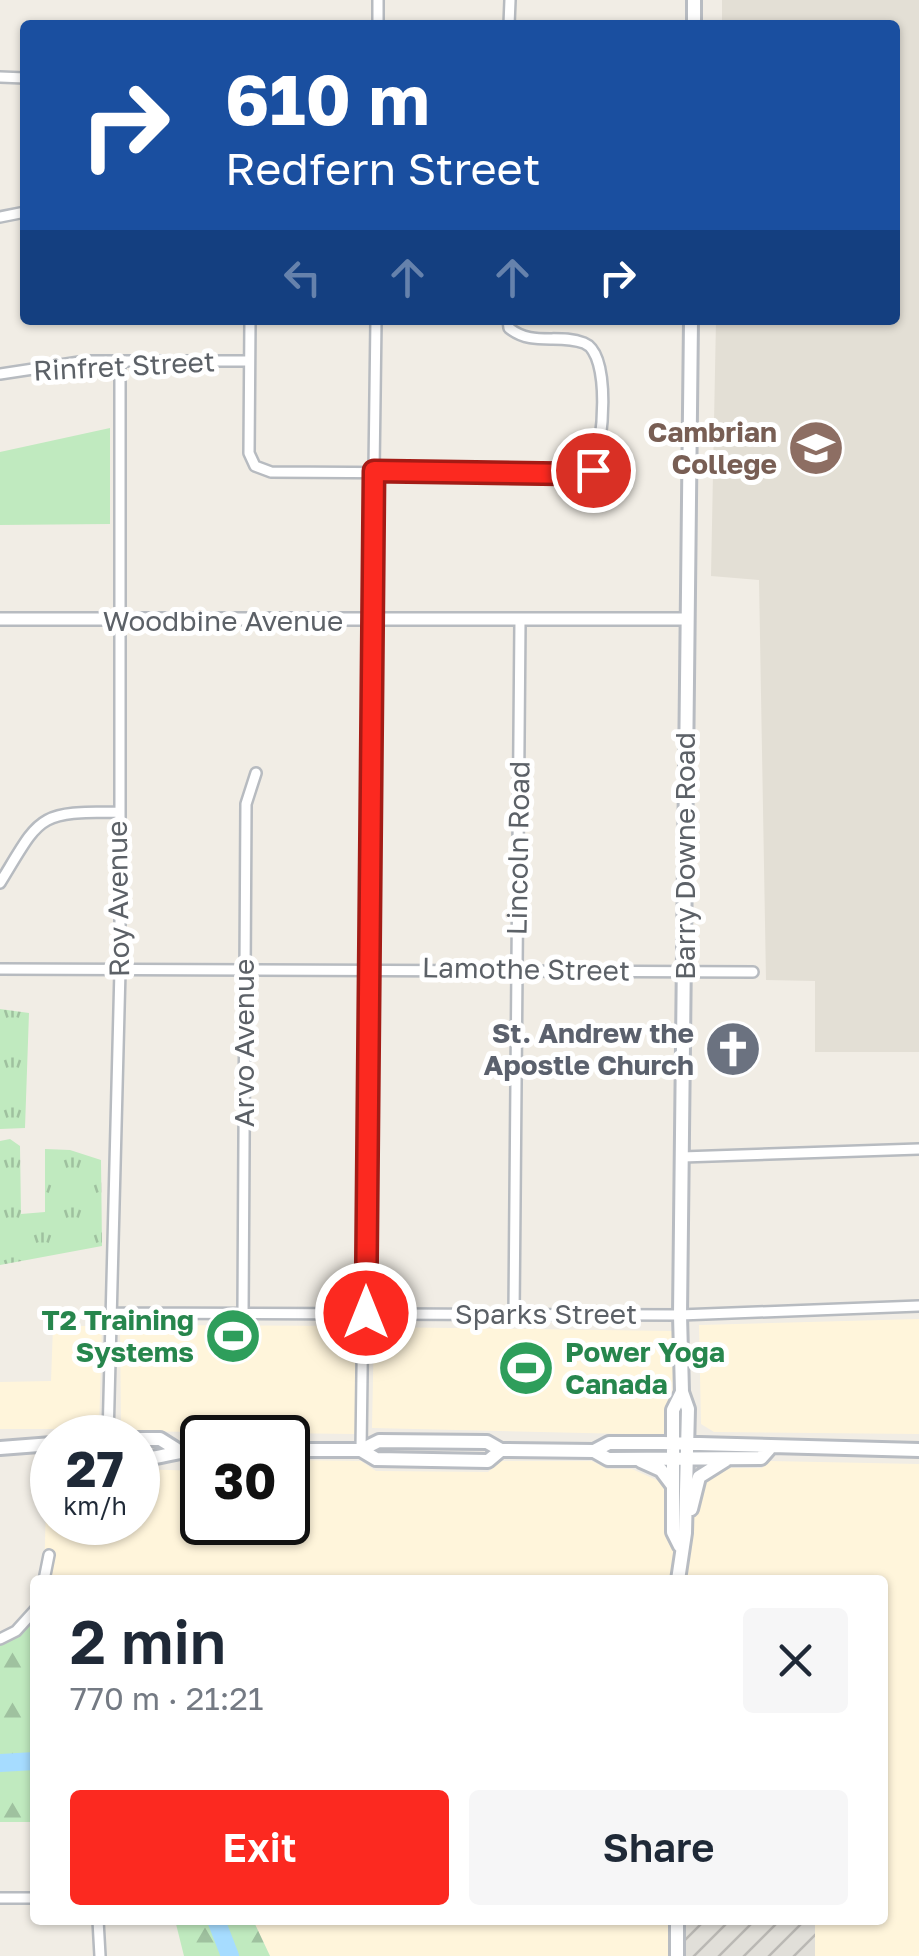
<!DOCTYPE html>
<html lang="en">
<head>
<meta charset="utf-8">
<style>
  body { margin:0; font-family:"Golos Text",sans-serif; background:#f6f6f7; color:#1f2937; height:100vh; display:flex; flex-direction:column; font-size:38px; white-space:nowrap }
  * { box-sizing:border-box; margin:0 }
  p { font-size:32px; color:#747a83 }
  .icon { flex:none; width:55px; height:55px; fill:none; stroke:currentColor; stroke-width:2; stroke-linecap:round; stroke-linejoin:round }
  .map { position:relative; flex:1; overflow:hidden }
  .sheet { position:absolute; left:30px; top:1575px; width:858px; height:350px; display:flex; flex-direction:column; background:#fff; border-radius:10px; box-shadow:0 2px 8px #0004 }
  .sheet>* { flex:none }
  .top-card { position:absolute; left:20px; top:20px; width:880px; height:305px; border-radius:10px; box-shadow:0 2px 8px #0004; background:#1a4fa0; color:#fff; overflow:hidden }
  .speed { position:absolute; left:30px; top:1415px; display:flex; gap:20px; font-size:50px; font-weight:700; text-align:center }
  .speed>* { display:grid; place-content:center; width:130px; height:130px; border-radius:50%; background:#fff; box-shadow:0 2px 8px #0004; line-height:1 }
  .speed small { font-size:25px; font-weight:400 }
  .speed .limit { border:5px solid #111; border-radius:15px; background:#fff; color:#111 }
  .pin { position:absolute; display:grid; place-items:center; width:85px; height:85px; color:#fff; margin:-42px; border:5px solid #fff; border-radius:50%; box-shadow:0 2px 10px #0007 }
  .me { position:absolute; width:110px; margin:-55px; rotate:0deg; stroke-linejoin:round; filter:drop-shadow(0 0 8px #0008) }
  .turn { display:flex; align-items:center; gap:35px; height:210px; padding:0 40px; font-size:45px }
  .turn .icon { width:130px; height:130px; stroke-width:2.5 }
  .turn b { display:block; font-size:70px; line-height:85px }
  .lanes { display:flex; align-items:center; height:95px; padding:0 40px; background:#0003; justify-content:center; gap:50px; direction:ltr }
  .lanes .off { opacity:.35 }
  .round { display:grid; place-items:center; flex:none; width:105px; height:105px; border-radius:10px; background:#f6f6f7 }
  .summary { display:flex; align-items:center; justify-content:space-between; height:170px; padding:0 40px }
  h1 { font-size:60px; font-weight:600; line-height:75px }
  .action { display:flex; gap:20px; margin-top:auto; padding:20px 40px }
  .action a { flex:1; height:115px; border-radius:10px; background:#fc2920; color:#fff; font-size:40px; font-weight:600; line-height:115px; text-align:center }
  .action a+a { background:#f6f6f7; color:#1f2937 }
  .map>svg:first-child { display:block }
</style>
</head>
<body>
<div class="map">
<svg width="919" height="1956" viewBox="0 0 919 1956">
  <defs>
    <pattern id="industrial-furrows" width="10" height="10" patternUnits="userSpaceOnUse" patternTransform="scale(2.5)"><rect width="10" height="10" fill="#e1dfd9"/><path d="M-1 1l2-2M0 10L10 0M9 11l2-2" fill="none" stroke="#bab8b4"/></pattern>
    <pattern id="grass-tufts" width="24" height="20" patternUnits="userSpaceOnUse" patternTransform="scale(2.5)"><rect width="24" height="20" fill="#c0eabf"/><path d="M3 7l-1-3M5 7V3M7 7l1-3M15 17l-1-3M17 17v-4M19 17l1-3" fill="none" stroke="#9fc19f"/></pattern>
    <pattern id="forest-firs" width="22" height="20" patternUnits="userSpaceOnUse" patternTransform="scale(2.5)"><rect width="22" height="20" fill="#c0eabf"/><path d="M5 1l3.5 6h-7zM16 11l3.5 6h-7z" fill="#9fc19f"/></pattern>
  </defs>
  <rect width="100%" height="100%" fill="#f1ede5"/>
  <path fill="#fff5db" d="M919,1319V1434L714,1432L701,1424L699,1325Z
    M120,1325L358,1326V1428L355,1434L121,1431Z
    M53,1326H102L99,1429H0V1382L51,1381Z
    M374,1327L675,1331L670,1435L372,1428Z
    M288,1460L361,1461L376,1471L488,1472L501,1461H592L607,1469H632L659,1481L672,1501L671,1541L678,1555L702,1483L730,1468H762L769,1461L919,1464V1956H815V1920H882V1580H44L47,1467H52V1522H138V1469L202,1471V1522H288Z
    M253,1920H676V1956H270Z"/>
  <path fill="url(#industrial-furrows)" d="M676,1920H815V1956H676Z"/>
  <path fill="#e3dfd5" d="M722,0H919V1052H815V981L766,980L759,580L711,576L716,320H895V25H722Z"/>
  <path fill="url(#grass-tufts)" d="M0,1009L29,1013L25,1128L0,1129Z
    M10,1139L20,1146L21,1214L45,1212V1149L70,1150L101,1160L102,1246L0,1265V1141Z"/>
  <path fill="url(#forest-firs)" d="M35,1612V1822H0V1640Z
    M175,1920H253L270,1956H184Z"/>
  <path fill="#c0eabf" d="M110,428V524L0,525V452Z"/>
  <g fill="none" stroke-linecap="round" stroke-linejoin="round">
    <path stroke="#a6dcff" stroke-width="18" d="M0,1763L35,1761
      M216,1920L230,1956"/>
    <g stroke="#b7bbc0" stroke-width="14">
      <path id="minor" d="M378,25V0
        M509,25L510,0
        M0,77L25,78
        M0,217L25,212
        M250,320L249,453L255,466L271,472L575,474L593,470C603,447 612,354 584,343C558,333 533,347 509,328L508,320
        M0,374L86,361H249
        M0,883C41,816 36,812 117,812
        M0,969L753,972
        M682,1157L919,1149
        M113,1313L680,1315L919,1306
        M243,1314L246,804L256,773
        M514,1314L520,621
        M108,1438L120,970V361
        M361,1450L376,320
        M44,1580L49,1555
        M0,1639L16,1631L35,1610
        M0,1898H35
        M98,1920L100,1956"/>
    </g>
    <g stroke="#b7bbc0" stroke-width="16">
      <path id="tertiary" d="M0,619H686"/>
    </g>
    <g stroke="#b8bcc2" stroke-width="18">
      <path id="secondary" d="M694,25V0
        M138,1439H160L176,1449
        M0,1448L52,1444
        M288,1450H361L379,1441L487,1442L501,1450L594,1451L609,1443H663L919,1450
        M361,1450L376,1459L488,1461L501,1450
        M594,1451L608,1459L761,1458L769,1449
        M138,1459C161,1459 178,1449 202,1450
        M641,1461L661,1470L673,1486
        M691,1509L699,1477L726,1460
        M680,1546L673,1532V1410L682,1392
        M678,1580L685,1533L688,1409L682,1392L680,1315L691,320
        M677,1956V1920"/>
    </g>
    <use href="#minor" stroke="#fff" stroke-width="9"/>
    <use href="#tertiary" stroke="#fff" stroke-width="11"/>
    <use href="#secondary" stroke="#fff" stroke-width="12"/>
  </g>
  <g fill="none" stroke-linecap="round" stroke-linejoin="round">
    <g stroke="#a41b15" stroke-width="25">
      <path id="route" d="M366,1313L374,471L576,474L593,470"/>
    </g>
    <use href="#route" stroke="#fc2920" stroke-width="18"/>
  </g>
  <defs>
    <g id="university-disc" transform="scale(2.875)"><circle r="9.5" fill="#8d6e63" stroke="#fff"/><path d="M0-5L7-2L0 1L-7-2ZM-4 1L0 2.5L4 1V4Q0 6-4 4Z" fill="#fff"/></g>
    <g id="church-disc" transform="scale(2.875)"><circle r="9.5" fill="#6b7280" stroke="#fff"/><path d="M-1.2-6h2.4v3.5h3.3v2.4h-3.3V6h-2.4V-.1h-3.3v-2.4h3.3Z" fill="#fff"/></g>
    <g id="stadium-disc" transform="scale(2.875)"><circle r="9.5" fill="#2e9e5b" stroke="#fff"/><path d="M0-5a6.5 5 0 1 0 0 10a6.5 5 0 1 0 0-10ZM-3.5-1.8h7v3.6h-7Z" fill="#fff"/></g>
  </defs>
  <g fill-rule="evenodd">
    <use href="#university-disc" x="816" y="448"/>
    <use href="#church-disc" x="733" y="1049"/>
    <use href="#stadium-disc" x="233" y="1336"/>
    <use href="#stadium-disc" x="526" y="1368"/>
  </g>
  <g text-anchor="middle" stroke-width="10" stroke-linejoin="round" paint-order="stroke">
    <g font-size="28" fill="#5c6167" stroke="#fff">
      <text transform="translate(124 366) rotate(-3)" y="10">Rinfret Street</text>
      <text x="223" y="631">Woodbine Avenue</text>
      <text transform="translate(518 848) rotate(-89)" y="10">Lincoln Road</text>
      <text transform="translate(685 856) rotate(-90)" y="10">Barry Downe Road</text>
      <text transform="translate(118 899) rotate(-91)" y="10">Roy Avenue</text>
      <text transform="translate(526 969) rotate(1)" y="10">Lamothe Street</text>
      <text transform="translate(244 1043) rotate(-90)" y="10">Arvo Avenue</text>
      <text x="546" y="1324">Sparks Street</text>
    </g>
    <g font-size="28" font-weight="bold" fill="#785e54" stroke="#fff" text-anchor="end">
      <text x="777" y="442">Cambrian<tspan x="777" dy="32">College</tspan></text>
    </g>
    <g font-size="28" font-weight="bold" fill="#5b616d" stroke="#fff" text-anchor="end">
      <text x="694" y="1043">St. Andrew the<tspan x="694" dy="32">Apostle Church</tspan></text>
    </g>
    <g font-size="28" font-weight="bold" fill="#27864d" stroke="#fff" text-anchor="end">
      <text x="194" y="1330">T2 Training<tspan x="194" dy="32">Systems</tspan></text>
      <text x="565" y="1362" text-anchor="start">Power Yoga<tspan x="565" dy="32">Canada</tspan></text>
    </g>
  </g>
</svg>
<div class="speed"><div>27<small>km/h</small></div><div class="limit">30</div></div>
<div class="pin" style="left:593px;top:470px;background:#d93025"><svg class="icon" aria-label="arrive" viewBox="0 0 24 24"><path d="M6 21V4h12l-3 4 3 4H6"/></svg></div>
<svg class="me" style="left:366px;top:1313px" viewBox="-20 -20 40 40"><circle r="17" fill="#fc2920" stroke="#fff" stroke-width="3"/><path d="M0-11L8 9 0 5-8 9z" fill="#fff"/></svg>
<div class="top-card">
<div class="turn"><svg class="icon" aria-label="right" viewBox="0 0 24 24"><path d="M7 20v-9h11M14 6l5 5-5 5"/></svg><div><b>610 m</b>Redfern Street</div></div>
<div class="lanes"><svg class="icon off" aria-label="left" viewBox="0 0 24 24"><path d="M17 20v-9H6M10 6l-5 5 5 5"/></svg><svg class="icon off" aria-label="ahead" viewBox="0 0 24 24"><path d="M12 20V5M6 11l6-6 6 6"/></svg><svg class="icon off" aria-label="ahead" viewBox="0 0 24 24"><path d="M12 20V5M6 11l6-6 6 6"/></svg><svg class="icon" aria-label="right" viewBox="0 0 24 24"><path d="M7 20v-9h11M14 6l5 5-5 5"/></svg></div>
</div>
<section class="sheet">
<div class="summary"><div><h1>2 min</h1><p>770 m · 21:21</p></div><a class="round"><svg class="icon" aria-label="close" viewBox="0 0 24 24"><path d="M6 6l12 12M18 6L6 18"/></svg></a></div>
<div class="action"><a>Exit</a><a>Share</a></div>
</section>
</div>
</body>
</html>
